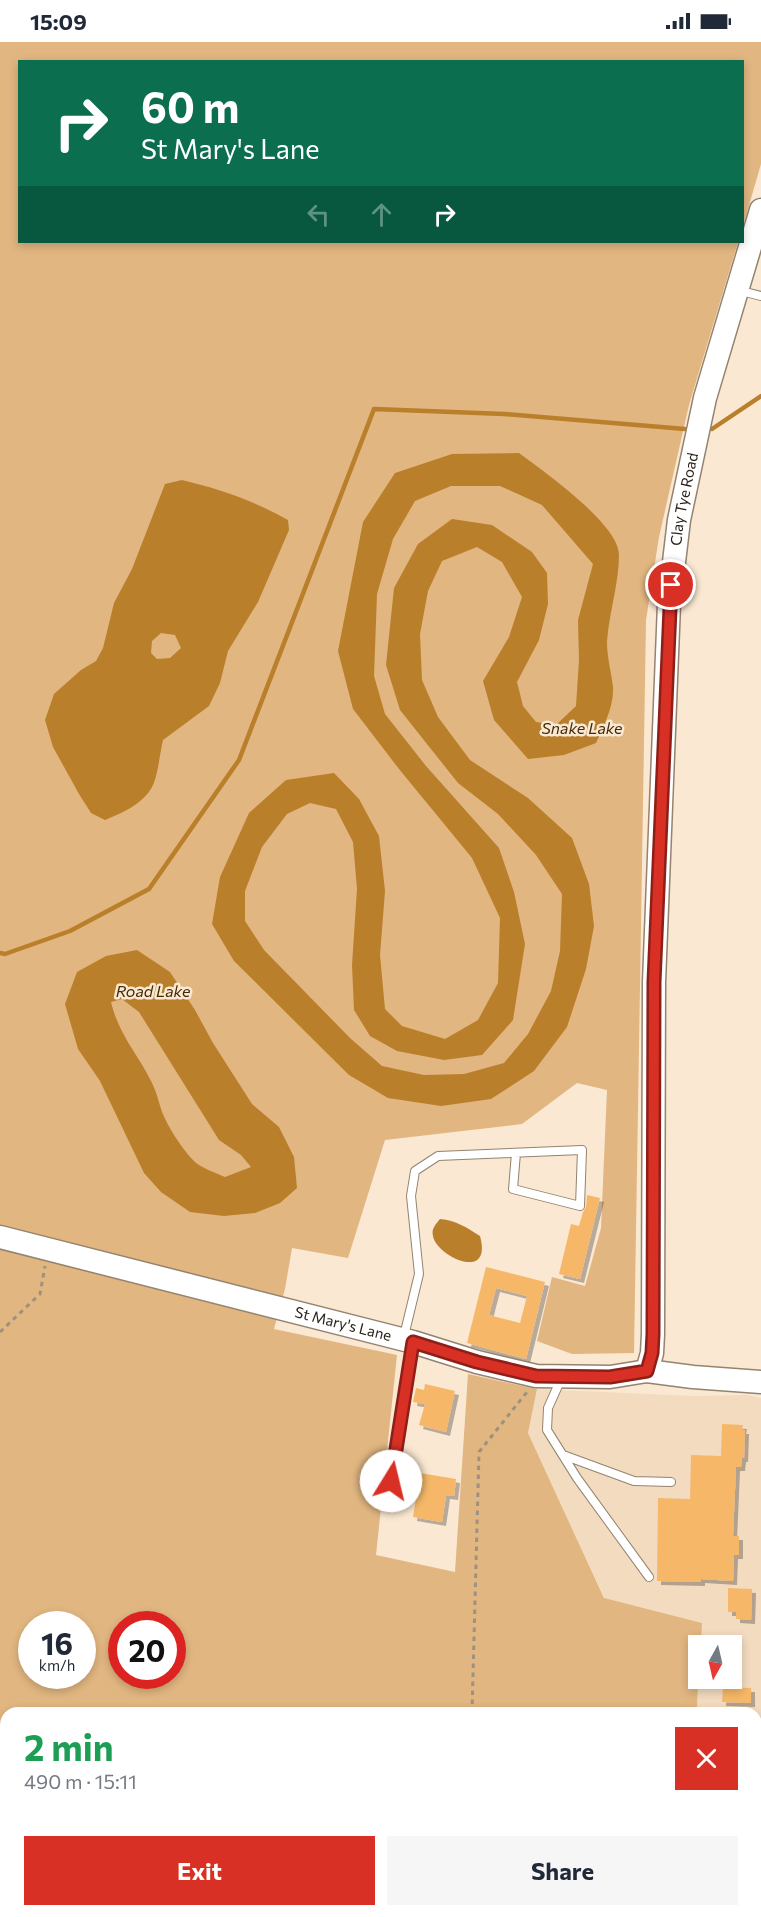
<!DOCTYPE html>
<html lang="en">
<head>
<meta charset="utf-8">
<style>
  body { margin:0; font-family:Commissioner,sans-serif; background:#f6f6f7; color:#1f2937; height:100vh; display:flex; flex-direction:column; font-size:22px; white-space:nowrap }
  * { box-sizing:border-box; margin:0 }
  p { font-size:20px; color:#747a83 }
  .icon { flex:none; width:33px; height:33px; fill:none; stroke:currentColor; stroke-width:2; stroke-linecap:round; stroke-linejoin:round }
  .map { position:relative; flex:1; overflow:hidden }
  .drawer { position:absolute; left:0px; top:1665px; width:762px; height:210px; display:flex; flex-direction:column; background:#fff; border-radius:18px 18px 0 0; box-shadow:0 3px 9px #0003 }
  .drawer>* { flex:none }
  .guide { position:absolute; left:18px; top:18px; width:726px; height:183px; border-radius:0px; box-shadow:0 3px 9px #0003; background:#0b6e4f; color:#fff; overflow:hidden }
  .needle { width:39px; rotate:188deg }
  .controls { position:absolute; left:688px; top:1593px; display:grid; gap:12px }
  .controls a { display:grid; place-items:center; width:54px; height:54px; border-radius:0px; background:#fff; box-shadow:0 3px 9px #0003; font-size:30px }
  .speed { position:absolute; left:18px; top:1569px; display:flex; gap:12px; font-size:30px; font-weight:700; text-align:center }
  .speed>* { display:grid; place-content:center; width:78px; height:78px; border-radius:50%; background:#fff; box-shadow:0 3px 9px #0003; line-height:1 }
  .speed small { font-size:15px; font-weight:400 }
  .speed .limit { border:9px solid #d22; background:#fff; color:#111 }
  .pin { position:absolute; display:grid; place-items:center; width:51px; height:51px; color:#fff; margin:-26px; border:3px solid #fff; border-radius:50%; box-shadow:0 2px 6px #0007 }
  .me { position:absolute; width:66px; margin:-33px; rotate:9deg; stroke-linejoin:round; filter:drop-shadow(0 0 4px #0008) }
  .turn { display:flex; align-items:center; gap:21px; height:126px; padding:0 24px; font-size:27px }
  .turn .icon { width:78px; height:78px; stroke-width:2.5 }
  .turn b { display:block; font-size:42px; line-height:51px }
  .lanes { display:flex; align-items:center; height:57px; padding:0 24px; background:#0003; justify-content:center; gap:30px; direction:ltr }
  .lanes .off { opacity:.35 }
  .round { display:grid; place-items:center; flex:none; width:63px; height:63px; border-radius:0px; background:#f6f6f7 }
  .summary { display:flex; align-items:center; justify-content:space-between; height:102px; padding:0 24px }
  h1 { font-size:36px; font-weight:700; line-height:45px; color:#1e9e55 }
  .action { display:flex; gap:12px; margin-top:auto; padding:12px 24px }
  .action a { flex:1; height:69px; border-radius:0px; background:#d93025; color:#fff; font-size:24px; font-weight:700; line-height:69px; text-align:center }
  .action a+a { background:#f6f6f7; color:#1f2937 }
  .status { display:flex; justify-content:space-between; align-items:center; height:42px; padding:0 30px; background:#fff; direction:ltr }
  .status svg { height:16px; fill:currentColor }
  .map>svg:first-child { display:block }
</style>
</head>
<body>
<div class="status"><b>15:09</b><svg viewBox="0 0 49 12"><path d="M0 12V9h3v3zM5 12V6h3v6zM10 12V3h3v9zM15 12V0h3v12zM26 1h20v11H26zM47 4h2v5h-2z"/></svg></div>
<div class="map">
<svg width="761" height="1875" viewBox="0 0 761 1875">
  <defs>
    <filter id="shadow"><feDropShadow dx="4" dy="4" stdDeviation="0" flood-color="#0004"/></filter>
  </defs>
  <rect width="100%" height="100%" fill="#fae8d2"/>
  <path fill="#f3dbc0" d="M537,1347L694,1354L747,1353L761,1356V1875H684V1869H756V1671H697L699,1636H732V1604L701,1603L702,1581L605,1557L528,1391Z"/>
  <path fill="#e1b681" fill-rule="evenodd" d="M0,0H761V122L743,184L742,20H20V200H738L689,363L659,495L646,578L634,1311L572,1312L537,1299L552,1235L585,1244L601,1186L607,1048L577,1041L522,1082L385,1098L348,1216L292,1206L285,1247L274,1287L397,1313L376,1513L455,1530L468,1332L537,1347L528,1391L604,1556L702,1581L701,1603L699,1604L697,1671H6V1869H684V1875H0ZM32,1582H82V1634H32ZM122,1582H172V1634H122Z"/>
  <path fill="#ba7f2a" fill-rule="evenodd" d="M519,411C543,429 619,482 619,513C619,541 609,571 607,600C607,615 611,629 613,645C614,665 604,683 596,701L564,713L528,717L494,678L483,639L509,595L522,555L502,520L477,505L442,519L428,549L420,592L422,638L438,675L470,718L528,756L572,796L589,842L594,884L586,927L567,985L534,1029L491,1057L441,1064L388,1056L349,1033L234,919L212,882L220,835L249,771L286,738L334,731L359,757L379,794L385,849L380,913L385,967L402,984L445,997L478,978L498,941L500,876L472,816L399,727L353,667L338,609L363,480L395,431L452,412ZM451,444H500L542,463L593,522L578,578L579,618L576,664L556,683L536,680L523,664L517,640L539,598L548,562L547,531L532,510L492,483L452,477L418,502L394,546L386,623L400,668L458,741L498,772L536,813L562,852L560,909L551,949L528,992L504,1021L464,1032L424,1033L382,1024L350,996L264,908L245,879V849L262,805L287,772L310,761L336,767L353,800L357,847L352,923L354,968L370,994L397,1009L444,1018L482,1013L513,978L525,902L514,850L499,806L426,724L385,672L374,634L377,552L393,497L415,459Z
    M182,438C220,447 254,459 288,478L289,488L258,560L228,609L220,641L209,664L163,698C160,710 158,734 152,745C143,762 122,771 105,778L91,771L79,752L53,705L45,678L54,652L81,628L96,619L103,606L114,561L132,527L165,442ZM161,591L175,593L181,606L170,616L157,617L151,611L152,599Z
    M137,908L170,930L195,968L213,1001L252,1062L279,1085L294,1115L297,1146L280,1161L255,1171L224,1174L190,1170L161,1150L144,1131L100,1039L78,1007L65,962L77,930L106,914ZM122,957L139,970L219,1098L241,1113L251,1125L225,1135C214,1130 200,1126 192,1117C181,1105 168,1085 162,1070C159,1061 157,1052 153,1043C139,1013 119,994 111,960Z
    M440,1177C456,1178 467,1186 480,1194C493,1241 436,1214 433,1194C431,1187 436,1182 440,1177Z"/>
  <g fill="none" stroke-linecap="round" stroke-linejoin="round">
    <path stroke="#ba7f2a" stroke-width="4.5" d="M712,387L761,354
      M0,911L5,912L70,889L149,847L239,718L374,367L504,372L685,387"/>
  </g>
  <path fill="#f6b868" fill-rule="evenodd" filter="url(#shadow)" d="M587,1153L600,1156L580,1237L559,1232L571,1182L579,1184L583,1170L586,1165Z
    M486,1225L545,1240L526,1317L467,1301ZM496,1246L527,1254L520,1281L489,1273Z
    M425,1342L455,1349L446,1390L419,1383L425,1362L413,1360L416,1346L424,1348Z
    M722,1382L743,1383L742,1388H745L744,1416H742L741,1425H736L733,1494H739V1513H734L733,1539L701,1537V1540L657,1539L658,1456L690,1457L691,1413L721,1414Z
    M420,1431L456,1437L454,1454L446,1453L442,1480L413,1475Z
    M728,1546L752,1547L751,1578L736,1577V1570H728Z
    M723,1645L751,1646V1661L722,1660Z"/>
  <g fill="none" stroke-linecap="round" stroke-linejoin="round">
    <g stroke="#93836f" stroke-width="10">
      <path id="service" d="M737,248L761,254
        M403,1298L419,1232L411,1154L415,1129L438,1114L582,1108L580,1164L513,1147L516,1111
        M561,1337L548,1366L547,1388L577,1436L649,1535
        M563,1413L634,1439L671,1440
        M388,1462L413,1300"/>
    </g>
    <g stroke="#93836f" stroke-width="25">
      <g id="secondary">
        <path id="s1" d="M0,1195L413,1300L477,1320L536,1334L610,1335L647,1329L693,1335L761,1340"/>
        <path id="s2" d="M647,1329L652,1311L653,1292L654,940L669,562L679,478L705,356L761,168"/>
      </g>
    </g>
    <path stroke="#9e9181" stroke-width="3" stroke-dasharray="4.5 4.5" stroke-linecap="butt" d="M0,1290L40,1252L45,1224
      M472,1671L479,1410L527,1350
      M465,1875L466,1869"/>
    <use href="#service" stroke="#fff" stroke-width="8"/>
    <use href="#secondary" stroke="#fff" stroke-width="22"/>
  </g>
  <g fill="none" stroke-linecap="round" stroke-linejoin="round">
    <g stroke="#8d1f18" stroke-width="15">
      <path id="route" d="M391,1439L413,1300L477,1320L536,1334L610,1335L647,1329L652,1311L653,1292L654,940L671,543"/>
    </g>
    <use href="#route" stroke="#d93025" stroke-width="10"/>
  </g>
  <g text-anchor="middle" stroke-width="5" stroke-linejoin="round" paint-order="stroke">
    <g font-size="15" fill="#29221a" stroke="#fae8d2">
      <text dy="5" stroke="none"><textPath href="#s2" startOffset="874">Clay Tye Road</textPath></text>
      <text dy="5" stroke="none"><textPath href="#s1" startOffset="354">St Mary's Lane</textPath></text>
    </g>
    <g font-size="16" font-style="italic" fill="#432b07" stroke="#fae8d2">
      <text x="582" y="692">Snake Lake</text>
      <text x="153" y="955">Road Lake</text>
    </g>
  </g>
</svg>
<div class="controls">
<a><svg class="needle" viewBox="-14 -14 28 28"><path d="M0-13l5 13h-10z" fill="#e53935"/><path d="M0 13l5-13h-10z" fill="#747a83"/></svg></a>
</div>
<div class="speed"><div>16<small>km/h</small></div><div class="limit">20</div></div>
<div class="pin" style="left:671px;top:543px;background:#d93025"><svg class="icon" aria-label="arrive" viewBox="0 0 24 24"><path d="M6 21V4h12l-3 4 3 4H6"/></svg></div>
<svg class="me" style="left:391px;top:1439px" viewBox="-20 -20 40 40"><circle r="19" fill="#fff"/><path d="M0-13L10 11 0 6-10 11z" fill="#d93025"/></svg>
<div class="guide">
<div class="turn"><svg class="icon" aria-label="right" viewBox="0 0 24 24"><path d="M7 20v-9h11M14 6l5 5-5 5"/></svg><div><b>60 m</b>St Mary's Lane</div></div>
<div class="lanes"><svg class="icon off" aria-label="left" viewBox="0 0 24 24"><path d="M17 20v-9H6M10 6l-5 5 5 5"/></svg><svg class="icon off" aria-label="ahead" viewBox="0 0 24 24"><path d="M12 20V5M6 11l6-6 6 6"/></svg><svg class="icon" aria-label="right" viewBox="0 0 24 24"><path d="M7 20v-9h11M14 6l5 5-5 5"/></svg></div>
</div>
<section class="drawer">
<div class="summary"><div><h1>2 min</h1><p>490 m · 15:11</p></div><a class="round" style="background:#d93025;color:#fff"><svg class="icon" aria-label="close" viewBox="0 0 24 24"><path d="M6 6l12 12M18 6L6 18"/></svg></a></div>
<div class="action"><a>Exit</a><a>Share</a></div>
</section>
</div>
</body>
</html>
